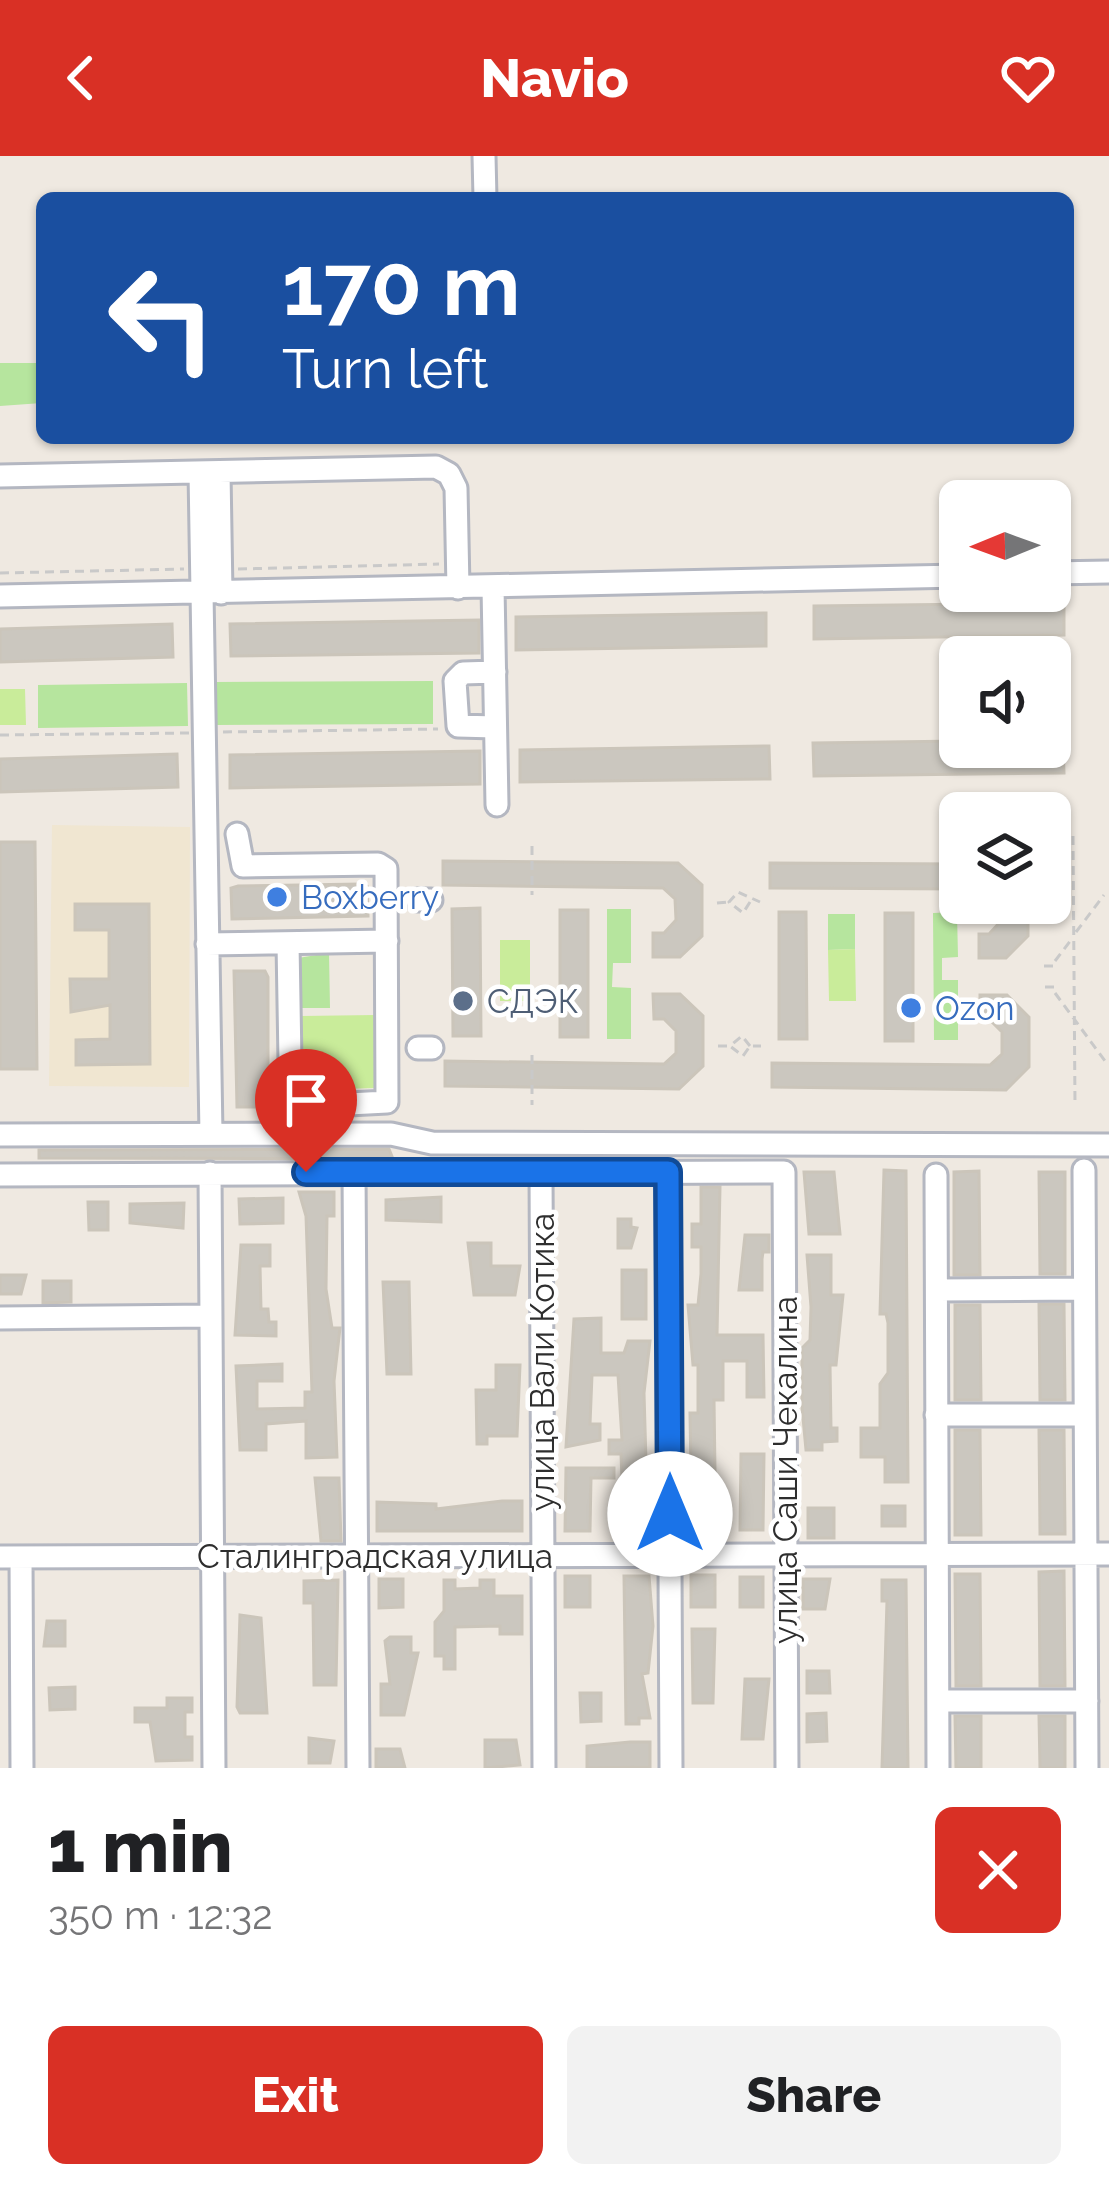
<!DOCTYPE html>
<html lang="en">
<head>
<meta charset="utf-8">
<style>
  body { margin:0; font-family:Raleway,sans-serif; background:#f2f2f2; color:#202124; height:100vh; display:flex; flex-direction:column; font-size:45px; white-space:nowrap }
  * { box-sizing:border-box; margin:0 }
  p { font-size:39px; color:#757577 }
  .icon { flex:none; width:66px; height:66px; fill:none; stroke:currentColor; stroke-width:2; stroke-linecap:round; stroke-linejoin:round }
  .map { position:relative; height:1612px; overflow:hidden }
  .sheet { display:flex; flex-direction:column; background:#fff; flex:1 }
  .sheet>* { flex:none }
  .hud { position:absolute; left:36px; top:36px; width:1038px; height:252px; border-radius:18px; box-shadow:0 3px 9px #0004; background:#1a4fa0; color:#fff; overflow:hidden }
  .needle { width:78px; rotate:269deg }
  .controls { position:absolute; left:939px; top:324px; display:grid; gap:24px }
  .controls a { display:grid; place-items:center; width:132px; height:132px; border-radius:18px; background:#fff; box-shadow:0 3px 9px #0004; font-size:60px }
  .pin { position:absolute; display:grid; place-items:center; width:102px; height:102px; color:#fff; margin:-123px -51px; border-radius:50% 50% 50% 0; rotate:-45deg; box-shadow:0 0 12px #0007 }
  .pin .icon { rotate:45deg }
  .me { position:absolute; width:132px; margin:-66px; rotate:0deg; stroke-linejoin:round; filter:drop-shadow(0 0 9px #0008) }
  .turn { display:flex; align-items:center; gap:42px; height:252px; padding:0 48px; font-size:54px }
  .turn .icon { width:156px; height:156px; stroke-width:2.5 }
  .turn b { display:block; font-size:84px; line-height:102px }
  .round { display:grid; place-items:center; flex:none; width:126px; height:126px; border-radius:18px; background:#f2f2f2 }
  .head { display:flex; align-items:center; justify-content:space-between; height:204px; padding:0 48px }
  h1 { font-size:72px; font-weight:800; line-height:90px }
  .button { display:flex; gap:24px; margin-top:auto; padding:24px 48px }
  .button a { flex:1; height:138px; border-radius:18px; background:#d93025; color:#fff; font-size:48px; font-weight:800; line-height:138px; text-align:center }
  .button a+a { background:#f2f2f2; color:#202124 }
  header { display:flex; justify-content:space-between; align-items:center; height:156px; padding:0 48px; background:#d93025; color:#fff; font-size:54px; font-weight:800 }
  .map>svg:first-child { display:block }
</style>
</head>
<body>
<header><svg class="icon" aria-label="back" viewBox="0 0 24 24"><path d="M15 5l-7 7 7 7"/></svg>Navio<svg class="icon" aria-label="heart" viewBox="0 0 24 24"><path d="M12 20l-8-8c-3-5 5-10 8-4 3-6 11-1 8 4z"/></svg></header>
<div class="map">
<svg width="1109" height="1612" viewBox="0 0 1109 1612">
  <rect width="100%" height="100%" fill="#efe9e1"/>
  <path fill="#f0e6d1" d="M52,669L190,671L189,931L49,930Z"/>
  <path fill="#b6e59e" d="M0,207H42V247L0,250Z
    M433,525V568L215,569V526Z
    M187,527L188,570L38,572V529Z
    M607,753H631V807H613L612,831L631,832V883H607Z
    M957,756L958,801L942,802V824H958V884H934L933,757Z
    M828,758H855V793L828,794Z
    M329,797L330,852H299L298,802Z"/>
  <path fill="#c9ec9a" d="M0,533H25L26,569H0Z
    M500,784H530V845H500Z
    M855,793L856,845H829L828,794Z
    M375,859L376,932L303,934L301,860Z"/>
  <path fill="#cbc7bf" stroke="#cbc5ba" stroke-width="3" d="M1064,447V479L814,483V450Z
    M766,457V490L516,494V461Z
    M479,464V497L231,500L230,468Z
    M172,468L173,501L0,506V473Z
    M1050,584H1063L1064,617L814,620L813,587L960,585V591H1050Z
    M769,590L770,623L520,626V594Z
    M480,595V628L230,632V599Z
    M177,598L178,631L0,636V603Z
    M0,686H35L37,913H0Z
    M443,705L678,707L702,729V780L680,801H653V777H664L676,764L675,743L663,732L443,729Z
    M770,707L960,708V733L770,732Z
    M361,728L367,730L368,760L232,763L231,732L238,730Z
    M1002,747H1028V780L1006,802H979V778H989L1001,765Z
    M75,748H149L150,908L76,909V884L110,883V849L71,856L70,823H109V774H75Z
    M480,752L481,880H453L452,753Z
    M560,754H588V881H560Z
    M779,756H806L807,883H779Z
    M885,757H913V885H885Z
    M234,815H265L268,821V951H237Z
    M653,838H680L703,860V910L679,933L445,930V905L664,908L676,897V875L664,863H654Z
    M980,839H1007L1029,861V911L1006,934L772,931V907L990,909L1002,898V876L990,864H980Z
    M39,994L389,993L393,1003L39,1002Z
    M884,1014L906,1015L908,1326H885V1301H861V1272H880V1228L888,1217V1167L886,1158H880Z
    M979,1015L980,1119H954V1016Z
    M804,1016H834L840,1078H809Z
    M1039,1016H1065V1118H1040Z
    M701,1031H720L717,1179H763L764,1241H747V1205H723V1244H714L715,1316H691L690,1257H698V1209H693L688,1149H698L701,1118V1091H692V1068H701Z
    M299,1036H334V1060H327L326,1133L332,1172H340L334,1225L337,1301L306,1302V1265L266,1268V1294H240L236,1210L282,1208V1225H257V1253L305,1252V1236H312L306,1060Z
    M441,1041V1066L386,1064V1044Z
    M283,1042V1067L240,1068L239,1043Z
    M88,1046H108V1074H89Z
    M184,1047L183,1072L130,1067V1048Z
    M618,1063H631V1071L637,1072L631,1092H618Z
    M745,1079H769V1096H763L762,1103V1134H739Z
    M468,1087H491V1110H520L515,1139H474Z
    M241,1089H270V1110H260L261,1153H268L269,1166H276V1180L235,1179Z
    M807,1099H831V1139H843L836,1209H830L831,1272H837V1285L822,1286V1294H806L802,1251V1192L810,1184L811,1151Z
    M622,1114H646V1163H622Z
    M0,1119H26L21,1138H0Z
    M43,1125H71V1146L43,1147Z
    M383,1126H409L411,1218H387Z
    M1039,1148H1064L1065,1244H1040Z
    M955,1149H980L981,1244H955Z
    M601,1162V1197H624L628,1185H650L644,1237L648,1374H624L621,1298H609V1284H622L618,1219H592L590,1268H600V1284L566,1291L574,1163Z
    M496,1209H520L517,1280H487V1288H477L476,1234H496Z
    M955,1274H980L981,1379H955Z
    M1039,1274H1064L1065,1378H1040Z
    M741,1298H764L763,1374H740Z
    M566,1312H614V1322H591L590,1375H565Z
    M315,1322H339L341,1385H321Z
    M502,1345H522V1375H377V1346L436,1348V1353Z
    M690,1345H715V1375H691Z
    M882,1350H905V1370H882Z
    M808,1352H834V1382H808Z
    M1064,1415L1065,1530H1040L1039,1416Z
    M955,1418H980L981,1530H956Z
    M691,1419H715V1451H691Z
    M565,1420H590V1451H565Z
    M624,1420H649L653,1470L648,1517L642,1518L650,1562H639V1568H626Z
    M740,1421H763V1451H740Z
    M379,1423H403V1451L379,1452Z
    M803,1423H830L825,1453H803Z
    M338,1424L336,1529H314L313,1447H304V1425Z
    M444,1424H455V1433L480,1432V1424H494V1440H522V1478H500V1470L455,1471V1513H444V1500H435V1466L444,1455Z
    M882,1424H906L908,1612H882L887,1445H882Z
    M240,1459L261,1462L267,1557H240L237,1551Z
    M47,1465H65V1490H44Z
    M692,1473H715L713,1547H693Z
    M390,1481H411V1497H418L404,1559H381V1528H390L385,1485Z
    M807,1515H829L830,1537H807Z
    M745,1523H769L763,1583H742Z
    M75,1531V1553L50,1554L49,1532Z
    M580,1537H601V1565L581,1566Z
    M167,1542H192V1556H185V1581H192V1604L156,1605L150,1566H135V1552H167Z
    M826,1557L827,1585L807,1586V1558Z
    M955,1560H981V1612H956Z
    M1039,1560H1065V1612H1040Z
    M309,1582L334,1585L330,1607H309Z
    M485,1584H516L520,1609L485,1612Z
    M630,1586H650V1611L587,1612V1590Z
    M376,1593H400L405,1612H376Z"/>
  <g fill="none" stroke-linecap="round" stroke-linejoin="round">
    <g stroke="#b4b7c1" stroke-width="27">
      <path id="minor" d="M484,0L485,42
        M200,316L211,978
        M219,316L221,437
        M0,320L436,311L449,318L456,332L458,432
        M1050,417L1109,416
        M493,431L497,649
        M0,440L960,420
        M495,516L463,517L455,525L458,570L495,571
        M237,678L243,710L378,708L386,713L387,946L291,951
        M417,744H431
        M288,787L291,965
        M207,788L387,785
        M418,892H432
        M0,979L391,978L432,987L1109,989
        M1084,1014L1087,1612
        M354,1015L358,1612
        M668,1015L671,1612
        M541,1016L544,1612
        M210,1017L214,1612
        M0,1019L784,1016L787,1612
        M936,1019L938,1612
        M937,1134L1084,1133
        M0,1162L211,1160
        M936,1259H1085
        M0,1401L1109,1398
        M21,1401L22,1612
        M938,1545H1087"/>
    </g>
    <path stroke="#c9c9c9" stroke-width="3" stroke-dasharray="9 6" stroke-linecap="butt" d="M238,413L439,408
      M0,417L184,413
      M223,576L438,573
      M0,579L190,577
      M1073,680L1075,949
      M532,690V739
      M750,746L743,757L729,746L738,736L760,746
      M717,747L728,746
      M1076,776L1104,739
      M1055,805L1071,784
      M1044,810H1055
      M1045,831H1055
      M1055,837L1105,905
      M718,890H728
      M750,890L742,880L730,890L743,900L750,890H761
      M532,899V949"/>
    <use href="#minor" stroke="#fff" stroke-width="21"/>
  </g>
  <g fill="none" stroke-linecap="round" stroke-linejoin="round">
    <g stroke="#114b97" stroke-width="30">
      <path id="route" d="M306,1016H668L670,1358"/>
    </g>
    <use href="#route" stroke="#1a73e8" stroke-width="21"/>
  </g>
  <g fill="#3f7fe0" stroke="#fff" stroke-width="4.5">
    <circle cx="277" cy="741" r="12"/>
    <circle cx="911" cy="852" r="12"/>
  </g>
  <circle fill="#5c6f8a" stroke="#fff" stroke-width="4.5" cx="463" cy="845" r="12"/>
  <g text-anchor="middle" stroke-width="9" stroke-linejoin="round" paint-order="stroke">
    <g font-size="33" fill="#366cbe" stroke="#fff" text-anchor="start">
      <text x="301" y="753">Boxberry</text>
      <text x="935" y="864">Ozon</text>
    </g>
    <g font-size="33" fill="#4e5e75" stroke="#fff" text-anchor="start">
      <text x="487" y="857">СДЭК</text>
    </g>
    <g font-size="33" fill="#2e2e2e" stroke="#fff">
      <text transform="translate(542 1206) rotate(-90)" y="12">улица Вали Котика</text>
      <text transform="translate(785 1314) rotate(-90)" y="12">улица Саши Чекалина</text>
      <text x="375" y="1412">Сталинградская улица</text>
    </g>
  </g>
</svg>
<div class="controls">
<a><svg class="needle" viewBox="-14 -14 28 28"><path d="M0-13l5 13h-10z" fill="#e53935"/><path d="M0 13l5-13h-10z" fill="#757577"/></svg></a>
<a><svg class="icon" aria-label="sound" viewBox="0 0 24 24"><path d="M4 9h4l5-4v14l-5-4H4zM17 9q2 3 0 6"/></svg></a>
<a><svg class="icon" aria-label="layers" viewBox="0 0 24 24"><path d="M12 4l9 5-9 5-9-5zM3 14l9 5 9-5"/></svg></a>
</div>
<div class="pin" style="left:306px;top:1016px;background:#d93025"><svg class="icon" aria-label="arrive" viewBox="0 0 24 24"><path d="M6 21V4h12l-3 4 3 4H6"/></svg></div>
<svg class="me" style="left:670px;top:1358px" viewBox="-20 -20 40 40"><circle r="19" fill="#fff"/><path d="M0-13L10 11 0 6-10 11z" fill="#1a73e8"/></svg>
<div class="hud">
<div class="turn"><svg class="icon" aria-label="left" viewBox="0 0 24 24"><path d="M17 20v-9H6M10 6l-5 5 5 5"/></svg><div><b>170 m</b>Turn left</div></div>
</div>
</div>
<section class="sheet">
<div class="head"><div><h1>1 min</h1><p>350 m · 12:32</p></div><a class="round" style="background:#d93025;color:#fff"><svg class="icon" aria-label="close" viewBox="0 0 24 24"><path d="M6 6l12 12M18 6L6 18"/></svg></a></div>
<div class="button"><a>Exit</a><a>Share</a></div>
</section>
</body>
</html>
